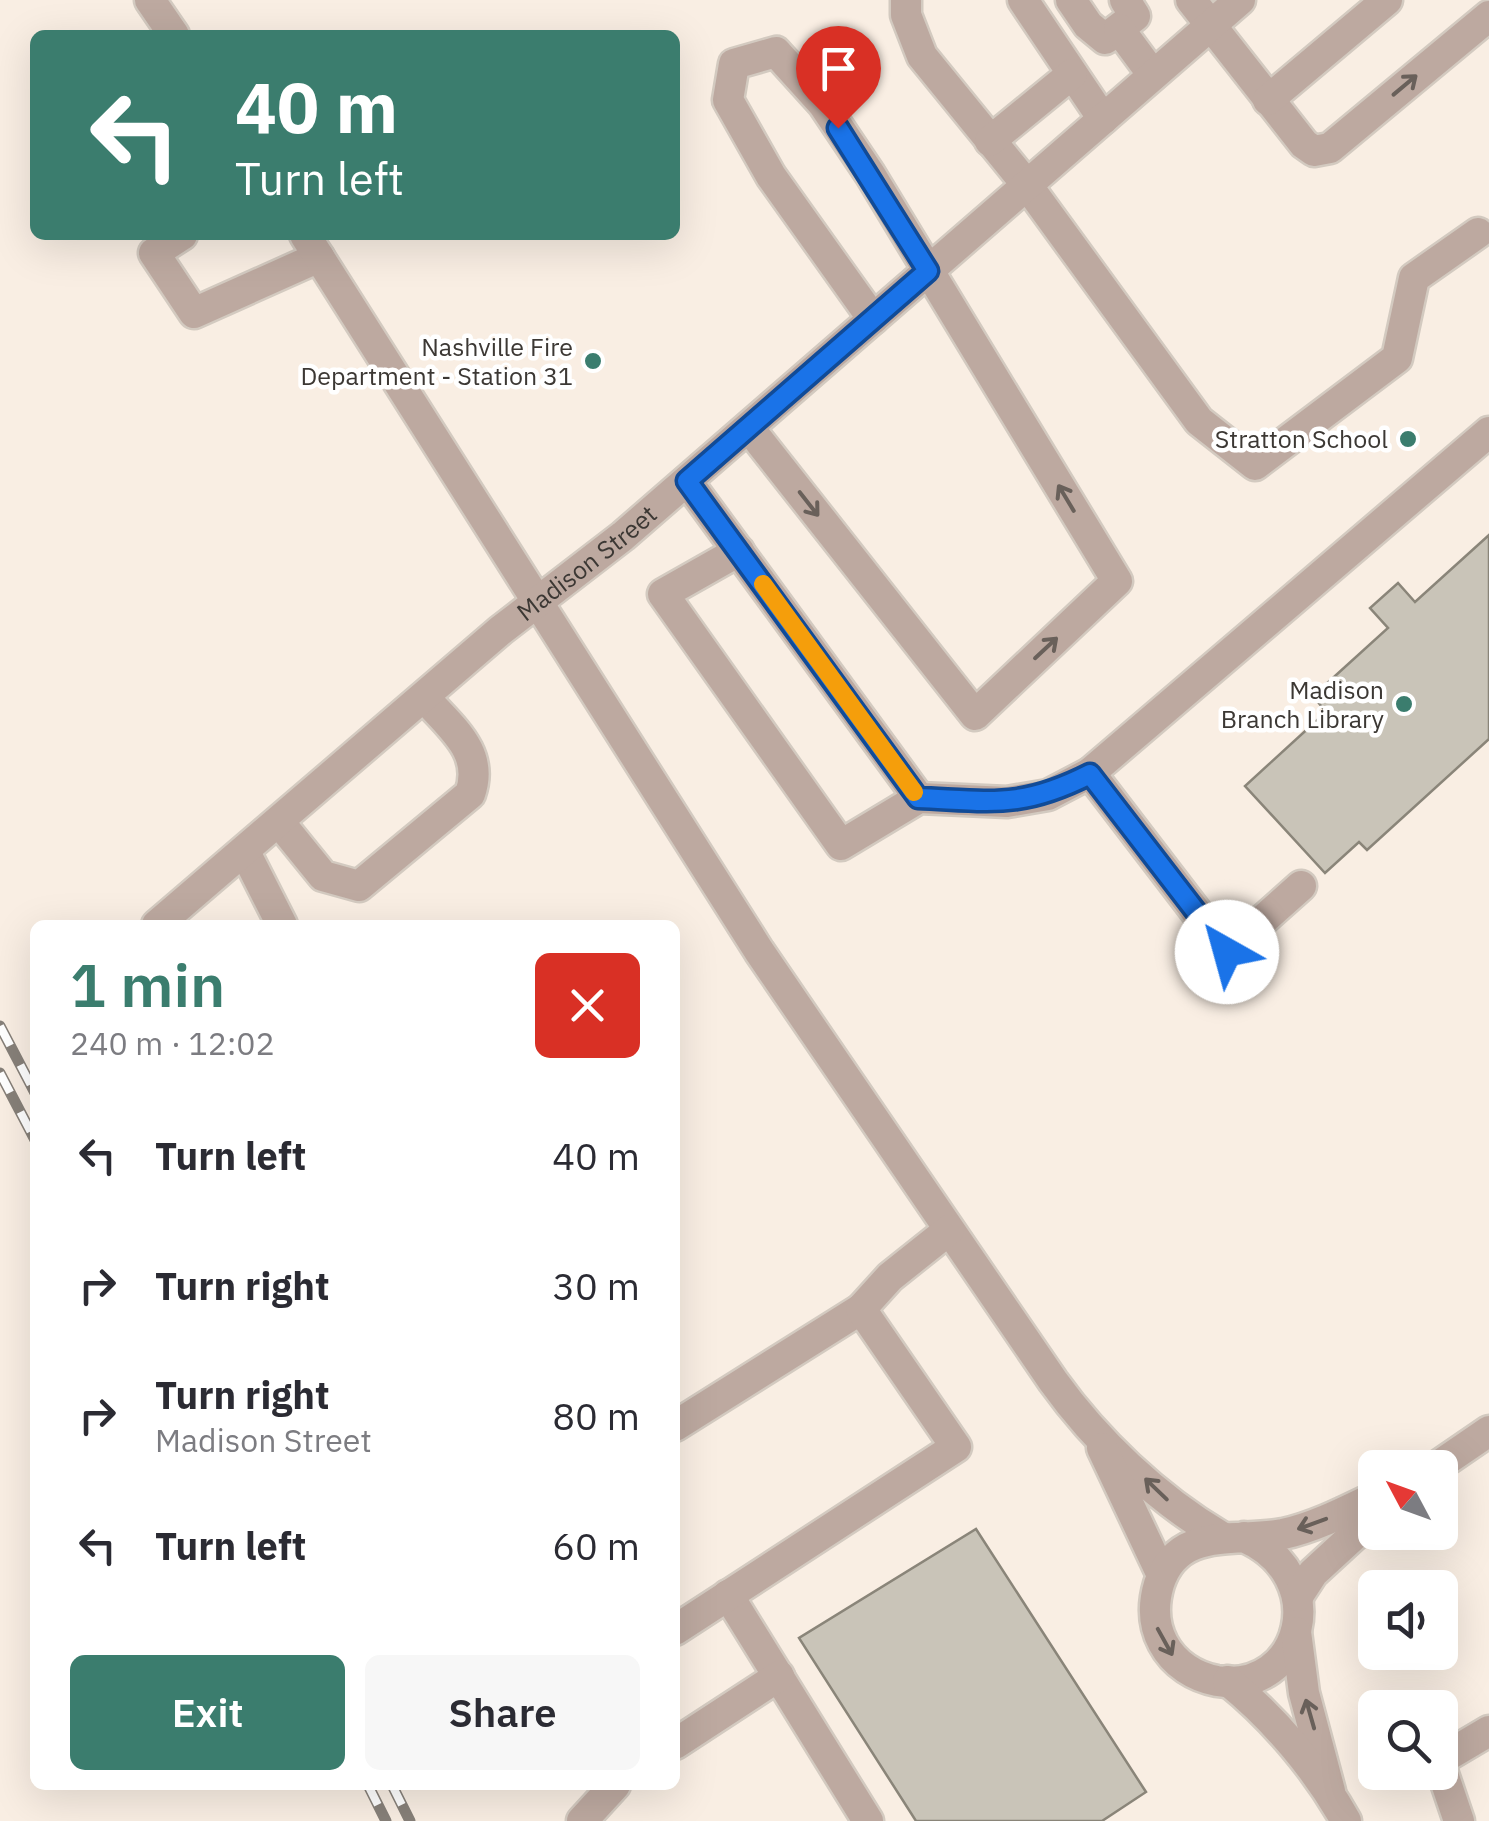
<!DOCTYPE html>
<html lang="en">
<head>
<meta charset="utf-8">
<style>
  body { margin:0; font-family:"IBM Plex Sans",sans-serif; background:#f7f7f7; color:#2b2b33; height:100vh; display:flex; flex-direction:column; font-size:38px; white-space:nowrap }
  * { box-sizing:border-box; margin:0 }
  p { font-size:32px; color:#7c7c81 }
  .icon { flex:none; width:55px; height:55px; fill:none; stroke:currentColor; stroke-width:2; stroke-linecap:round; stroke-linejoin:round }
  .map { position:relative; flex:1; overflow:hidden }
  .details { position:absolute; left:30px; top:920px; width:650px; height:870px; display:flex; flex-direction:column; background:#fff; border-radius:15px; box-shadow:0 10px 40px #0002 }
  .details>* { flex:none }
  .top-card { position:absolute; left:30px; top:30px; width:650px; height:210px; border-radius:15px; box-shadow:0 10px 40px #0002; background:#3b7d6e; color:#fff; overflow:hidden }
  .needle { width:65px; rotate:311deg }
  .tools { position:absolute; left:1358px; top:1450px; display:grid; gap:20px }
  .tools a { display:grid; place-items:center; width:100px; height:100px; border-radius:15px; background:#fff; box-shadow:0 10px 40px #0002; font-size:50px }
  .pin { position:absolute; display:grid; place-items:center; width:85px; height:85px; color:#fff; margin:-102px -42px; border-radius:50% 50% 50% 0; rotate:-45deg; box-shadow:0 0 10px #0007 }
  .pin .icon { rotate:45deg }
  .me { position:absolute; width:110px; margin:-55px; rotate:322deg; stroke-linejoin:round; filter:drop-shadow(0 0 8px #0008) }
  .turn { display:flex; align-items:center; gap:35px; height:210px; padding:0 40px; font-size:45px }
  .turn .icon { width:130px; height:130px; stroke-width:2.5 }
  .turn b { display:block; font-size:70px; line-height:85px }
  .round { display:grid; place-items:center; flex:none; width:105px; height:105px; border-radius:15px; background:#f7f7f7 }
  .headline { display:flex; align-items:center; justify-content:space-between; height:170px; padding:0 40px }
  h1 { font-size:60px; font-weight:600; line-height:75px; color:#3b7d6e }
  .cta { display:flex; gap:20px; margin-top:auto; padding:20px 40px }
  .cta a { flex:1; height:115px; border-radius:15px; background:#3b7d6e; color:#fff; font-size:40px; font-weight:600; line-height:115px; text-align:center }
  .cta a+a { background:#f7f7f7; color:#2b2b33 }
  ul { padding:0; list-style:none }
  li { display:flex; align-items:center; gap:30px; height:130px; padding:0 40px }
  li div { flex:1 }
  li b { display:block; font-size:38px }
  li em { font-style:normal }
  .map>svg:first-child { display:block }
</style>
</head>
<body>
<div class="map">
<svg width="1489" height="1821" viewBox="0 0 1489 1821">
  <rect width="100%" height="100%" fill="#f9eee3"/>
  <path fill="#c9c4b8" stroke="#8a8579" stroke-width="2.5" d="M1489,535V739L1367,850L1359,842L1325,873L1245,786L1326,712L1313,696L1388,628L1370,608L1398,583L1415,602Z
    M976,1529L1146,1792L1102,1821H916L799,1638Z"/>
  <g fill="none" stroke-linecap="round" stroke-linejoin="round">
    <g stroke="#d3cac0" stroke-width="35">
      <g id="minor">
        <path d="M150,0L174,35"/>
        <path d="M906,0V15L922,56L1027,185L1199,421L1255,465L1397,358L1414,278L1478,233"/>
        <path d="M1023,0L1103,119"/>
        <path d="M1071,0L1088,25L1105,39L1135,16L1125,0"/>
        <path d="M1191,0L1304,144L1314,151L1330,148L1489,16"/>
        <path d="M1119,29L1153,75"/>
        <path d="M1268,100L1387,0"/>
        <path d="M990,141L1072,74"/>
        <path d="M182,235L154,253L194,313L319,257"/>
        <path d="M305,235L759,951L1053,1381C1096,1441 1156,1498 1220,1536"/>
        <path d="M749,428L975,715L1117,581L870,174L823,104L776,52L734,64L728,100L771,176L873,319"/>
        <path d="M687,481L919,798"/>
        <path d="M739,551L663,594L841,845L919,798L1007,802L1048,795L1090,773L1489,432"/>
        <path d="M1090,773L1227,952L1301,886"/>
        <path d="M280,823L323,876L359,886L470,794C485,752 451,728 425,698"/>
        <path d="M245,852L282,925"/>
        <path id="s1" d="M157,925L501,630L623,536L1240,0"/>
        <path d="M675,1426L861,1309"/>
        <path d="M1102,1448L1162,1575"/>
        <path d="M1435,1468L1489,1431"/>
        <path d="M1244,1537C1334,1576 1303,1694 1217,1681C1195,1677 1174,1664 1163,1643C1153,1624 1153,1604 1159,1584C1178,1525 1237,1543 1283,1534C1315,1527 1346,1511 1375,1497"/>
        <path d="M728,1595L868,1821"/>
        <path d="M1298,1596L1313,1573L1375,1516"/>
        <path d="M675,1630L956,1447L861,1309L890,1277L949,1230"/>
        <path d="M1296,1632L1304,1693L1330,1791"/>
        <path d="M1228,1681C1274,1718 1317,1769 1346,1821"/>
        <path d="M675,1744L779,1676"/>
        <path d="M1440,1760L1489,1731"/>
        <path d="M1440,1765L1459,1821"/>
        <path d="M582,1821L615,1785"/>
      </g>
    </g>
    <use href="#minor" stroke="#bda9a0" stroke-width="30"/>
    <g stroke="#878079" stroke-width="11">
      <path id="rail" d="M0,1026L35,1093
        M0,1073L35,1140
        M368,1785L386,1821
        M392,1785L410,1821"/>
    </g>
    <use href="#rail" stroke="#fff" stroke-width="8" stroke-dasharray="22" stroke-linecap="butt"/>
  </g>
  <defs><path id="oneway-shaft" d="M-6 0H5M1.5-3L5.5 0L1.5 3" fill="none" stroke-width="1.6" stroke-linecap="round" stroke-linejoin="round" transform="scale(2.5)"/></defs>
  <g stroke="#69605a">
    <use href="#oneway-shaft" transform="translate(1405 85) rotate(-40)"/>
    <use href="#oneway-shaft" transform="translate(1066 498) rotate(-121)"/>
    <use href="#oneway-shaft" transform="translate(809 504) rotate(52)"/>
    <use href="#oneway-shaft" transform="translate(1046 648) rotate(-43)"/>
    <use href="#oneway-shaft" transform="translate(1156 1489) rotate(-136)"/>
    <use href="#oneway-shaft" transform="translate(1312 1524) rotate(160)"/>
    <use href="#oneway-shaft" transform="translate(1165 1642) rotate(61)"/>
    <use href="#oneway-shaft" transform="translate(1310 1714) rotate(-106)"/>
  </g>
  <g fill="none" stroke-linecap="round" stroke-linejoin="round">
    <g stroke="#114b97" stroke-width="25">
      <path id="route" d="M838,128L928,271L687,481L918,798C992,801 1021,809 1090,774L1227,952"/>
    </g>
    <use href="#route" stroke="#1a73e8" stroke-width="18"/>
    <path stroke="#f59e0b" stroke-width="18" d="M763,584L914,792"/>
  </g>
  <g fill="#3b7d6e" stroke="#fff" stroke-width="4">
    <circle cx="593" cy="361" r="10"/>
    <circle cx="1408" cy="439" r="10"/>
    <circle cx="1404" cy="704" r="10"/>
  </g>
  <g text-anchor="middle" stroke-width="9" stroke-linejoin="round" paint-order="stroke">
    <g font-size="25" fill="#3c3834" stroke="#fff" text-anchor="end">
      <text x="573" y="356">Nashville Fire<tspan x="573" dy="29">Department - Station 31</tspan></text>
      <text x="1388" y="448">Stratton School</text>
      <text x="1384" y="699">Madison<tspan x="1384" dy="29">Branch Library</tspan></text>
    </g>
    <g font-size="25" fill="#3c3834" stroke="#fff">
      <text dy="9" stroke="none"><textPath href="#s1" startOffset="562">Madison Street</textPath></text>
    </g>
  </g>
</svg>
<div class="tools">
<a><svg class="needle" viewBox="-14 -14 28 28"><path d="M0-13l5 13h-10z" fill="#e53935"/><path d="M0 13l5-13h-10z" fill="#7c7c81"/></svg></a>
<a><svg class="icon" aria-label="sound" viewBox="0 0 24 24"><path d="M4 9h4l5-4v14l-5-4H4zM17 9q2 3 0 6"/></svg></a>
<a><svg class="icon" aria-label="search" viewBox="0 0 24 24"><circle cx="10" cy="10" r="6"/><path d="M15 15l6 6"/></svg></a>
</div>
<div class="pin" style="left:838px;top:128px;background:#d93025"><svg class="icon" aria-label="arrive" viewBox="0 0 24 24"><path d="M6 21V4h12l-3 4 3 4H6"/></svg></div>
<svg class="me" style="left:1227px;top:952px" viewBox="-20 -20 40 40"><circle r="19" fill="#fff"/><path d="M0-13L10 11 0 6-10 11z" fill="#1a73e8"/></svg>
<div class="top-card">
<div class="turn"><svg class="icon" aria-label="left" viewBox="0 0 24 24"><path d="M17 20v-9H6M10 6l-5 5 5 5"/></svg><div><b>40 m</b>Turn left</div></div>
</div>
<section class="details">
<div class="headline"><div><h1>1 min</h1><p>240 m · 12:02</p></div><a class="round" style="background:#d93025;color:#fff"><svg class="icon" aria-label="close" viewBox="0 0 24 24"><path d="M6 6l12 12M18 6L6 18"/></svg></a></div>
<ul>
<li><svg class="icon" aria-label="left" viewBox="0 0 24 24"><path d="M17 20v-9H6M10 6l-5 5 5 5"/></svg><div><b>Turn left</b></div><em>40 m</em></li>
<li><svg class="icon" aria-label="right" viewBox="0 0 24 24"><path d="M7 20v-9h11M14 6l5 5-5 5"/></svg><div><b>Turn right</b></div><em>30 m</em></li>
<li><svg class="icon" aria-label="right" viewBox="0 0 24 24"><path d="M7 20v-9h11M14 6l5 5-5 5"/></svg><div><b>Turn right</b><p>Madison Street</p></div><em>80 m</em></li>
<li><svg class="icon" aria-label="left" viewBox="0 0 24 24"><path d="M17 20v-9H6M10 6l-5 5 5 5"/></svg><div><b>Turn left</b></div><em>60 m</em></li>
</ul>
<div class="cta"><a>Exit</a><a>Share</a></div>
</section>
</div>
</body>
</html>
